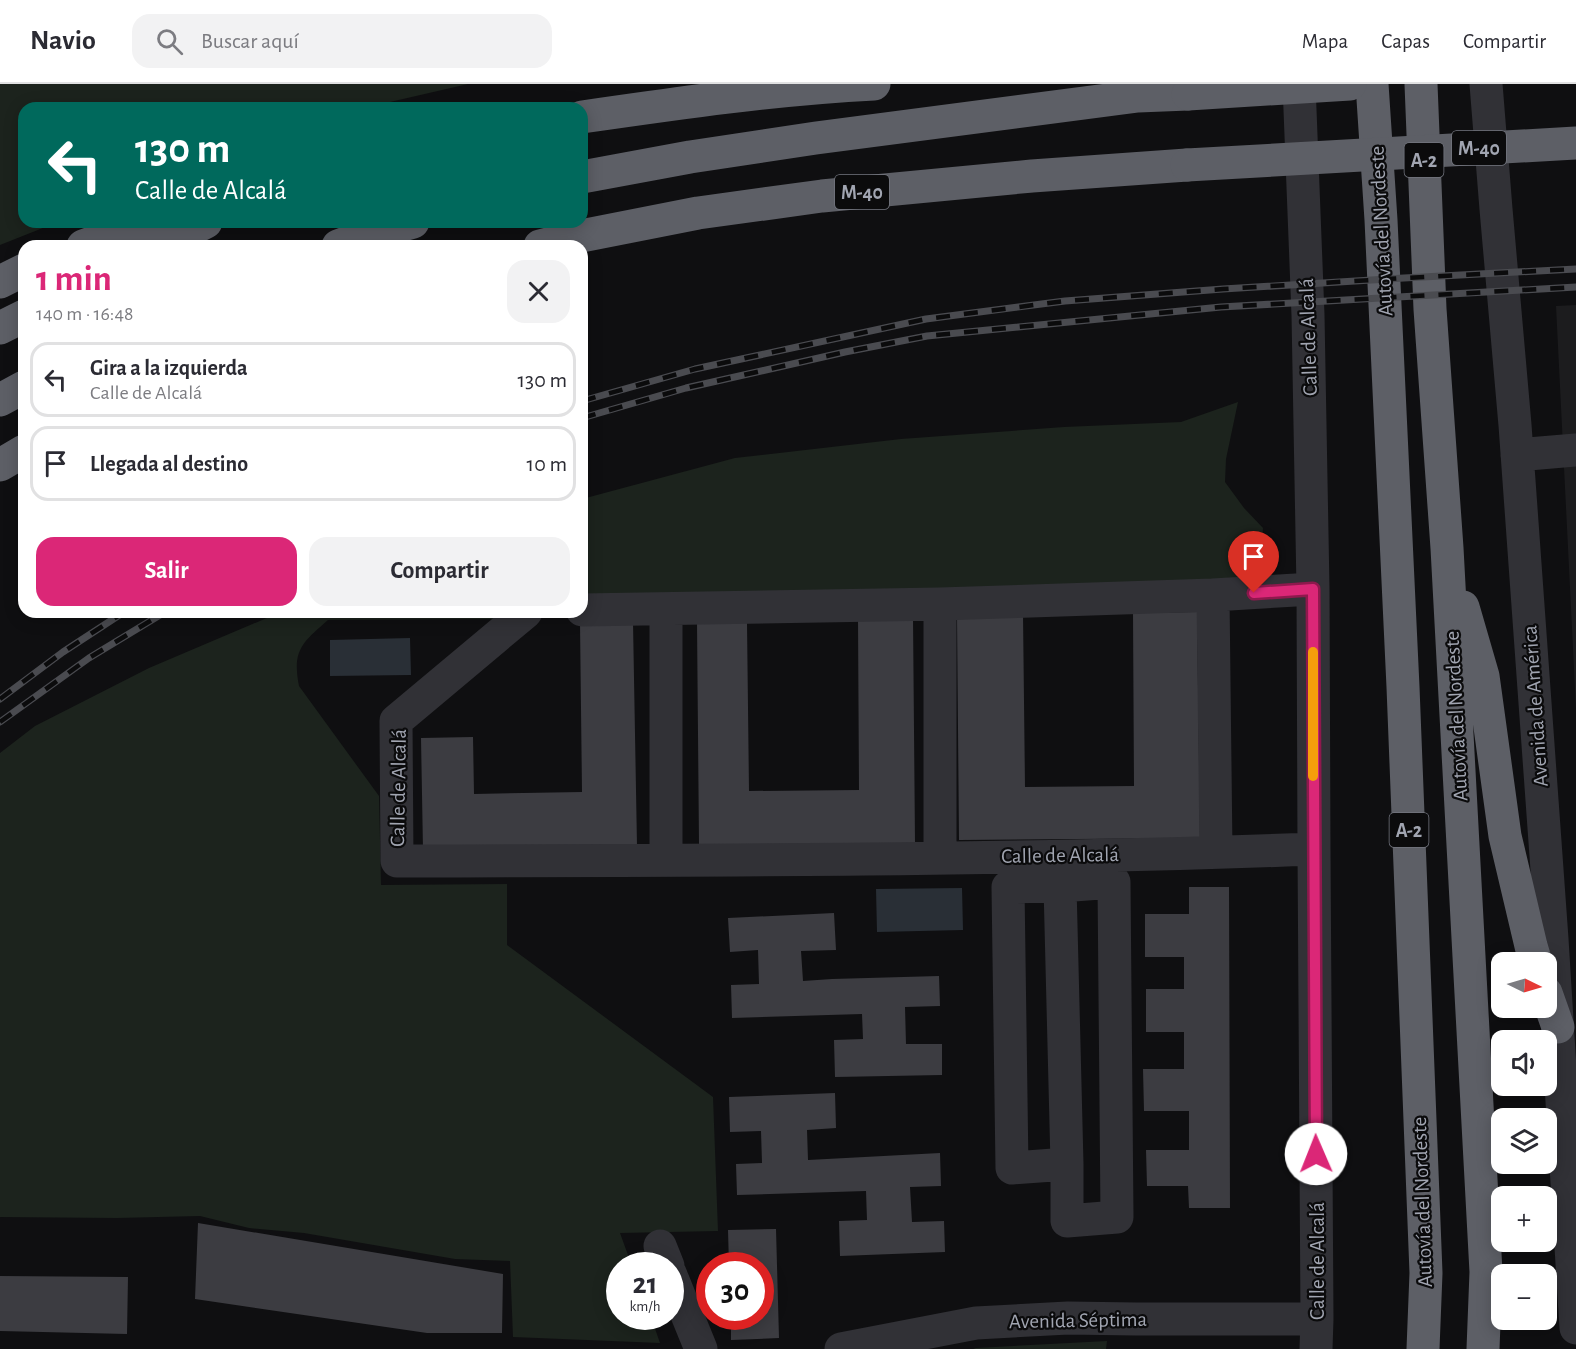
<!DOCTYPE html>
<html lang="es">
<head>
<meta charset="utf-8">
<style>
  body { margin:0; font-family:"Alegreya Sans",sans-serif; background:#f2f2f3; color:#2b2b33; height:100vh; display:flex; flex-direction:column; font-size:22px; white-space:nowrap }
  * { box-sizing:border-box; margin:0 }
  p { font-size:20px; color:#7c7c81 }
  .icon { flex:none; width:33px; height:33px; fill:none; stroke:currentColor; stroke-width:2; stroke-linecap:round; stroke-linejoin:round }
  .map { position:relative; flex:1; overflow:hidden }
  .sheet { position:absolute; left:18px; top:156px; width:570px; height:378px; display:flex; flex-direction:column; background:#fff; border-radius:18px; box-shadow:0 3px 15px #0003 }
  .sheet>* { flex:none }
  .guide { position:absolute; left:18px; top:18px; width:570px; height:126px; border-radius:18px; box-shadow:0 3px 15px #0003; background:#00695c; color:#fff; overflow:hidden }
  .needle { width:39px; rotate:95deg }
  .fabs { position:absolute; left:1491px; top:868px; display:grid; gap:12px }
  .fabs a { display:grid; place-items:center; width:66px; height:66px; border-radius:12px; background:#fff; box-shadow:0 3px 15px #0003; font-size:30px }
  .speed { position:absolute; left:606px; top:1168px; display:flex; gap:12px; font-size:30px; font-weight:700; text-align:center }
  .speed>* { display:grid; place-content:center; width:78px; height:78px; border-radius:50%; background:#fff; box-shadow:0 3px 15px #0003; line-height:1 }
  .speed small { font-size:15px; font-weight:400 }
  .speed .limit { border:9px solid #d22; background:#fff; color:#111 }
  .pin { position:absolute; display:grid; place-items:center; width:51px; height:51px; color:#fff; margin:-62px -26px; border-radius:50% 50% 50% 0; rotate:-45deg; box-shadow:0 0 6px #0007 }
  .pin .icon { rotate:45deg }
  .me { position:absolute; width:66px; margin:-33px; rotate:359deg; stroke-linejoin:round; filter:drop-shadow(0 0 4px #0008) }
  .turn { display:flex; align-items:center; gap:21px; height:126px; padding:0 18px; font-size:27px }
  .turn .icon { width:78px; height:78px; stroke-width:2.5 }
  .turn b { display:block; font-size:42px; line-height:51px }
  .round { display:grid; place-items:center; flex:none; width:63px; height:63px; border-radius:18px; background:#f2f2f3 }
  .summary { display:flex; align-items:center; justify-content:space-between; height:102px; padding:0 18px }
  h1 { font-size:36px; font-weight:700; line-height:45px; color:#db2777 }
  .primary-button { display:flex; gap:12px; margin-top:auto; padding:12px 18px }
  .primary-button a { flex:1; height:69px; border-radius:18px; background:#db2777; color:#fff; font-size:24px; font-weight:700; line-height:69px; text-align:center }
  .primary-button a+a { background:#f2f2f3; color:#2b2b33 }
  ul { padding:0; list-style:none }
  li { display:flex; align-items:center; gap:18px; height:75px; margin:0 12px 9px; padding:0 6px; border:3px solid #e1e1e2; border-radius:18px }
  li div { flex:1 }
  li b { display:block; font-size:22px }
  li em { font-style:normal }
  header { display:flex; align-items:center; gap:36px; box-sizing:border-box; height:84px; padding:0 30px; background:#fff; border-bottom:2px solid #e1e1e2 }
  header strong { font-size:28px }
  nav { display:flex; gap:33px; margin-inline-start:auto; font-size:21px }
  .search { width:420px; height:54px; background:#f2f2f3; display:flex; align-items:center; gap:15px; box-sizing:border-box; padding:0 21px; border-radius:18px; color:#7c7c81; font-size:22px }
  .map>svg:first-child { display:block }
</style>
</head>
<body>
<header>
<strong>Navio</strong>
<div class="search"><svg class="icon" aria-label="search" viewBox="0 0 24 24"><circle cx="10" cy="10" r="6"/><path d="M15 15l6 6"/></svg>Buscar aquí</div>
<nav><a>Mapa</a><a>Capas</a><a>Compartir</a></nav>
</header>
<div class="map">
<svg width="1576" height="1265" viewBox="0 0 1576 1265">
  <rect width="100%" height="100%" fill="#0f0f11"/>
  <path fill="#1c1c1e" d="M1576,221V625L1556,222Z"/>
  <path fill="#1c231d" d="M0,0H468L364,24H24V138H58L0,161Z
    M1238,318L1226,375L1225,398L1244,424L1263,444L1259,496L582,517V415L735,374L901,355L1064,343L1181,338Z
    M281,528H511L502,535L328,536C302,559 292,566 299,602L379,712L381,801L507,800V861L713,1013L718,1147L620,1149L632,1182H620V1233H651L660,1259L513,1253L510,1177L455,1175L304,1149L249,1144L200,1132L117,1134L0,1133V669L35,642L149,584Z
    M1107,1257L1106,1265H973L976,1264Z"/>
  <path fill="#292f36" d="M410,554L411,591L330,592V556Z
    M962,804L963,846L877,848L876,805Z"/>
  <path fill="#3c3c41" d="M1197,528L1200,754L959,756L957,531L1023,530L1025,703L1134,702L1133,529Z
    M913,533L915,759L699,761L697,539H747L749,707L859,706L858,534Z
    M633,538L637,762L423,766L421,654L473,653L474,710L582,708L580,539Z
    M1189,803H1229L1230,1124H1189L1188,1102H1147L1146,1066H1189V1027H1144L1143,985H1184V948H1146V905H1184V873H1145V830H1189Z
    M834,829L836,866L801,867L803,897L832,895L939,892L940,922L905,923L906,960H942V991L835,993L834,956L863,955L862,930L732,934L731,901L759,900L758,866L730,868L728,834Z
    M835,1009L836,1044L807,1046L808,1076L940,1069L941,1102L910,1103L912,1138L944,1137L945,1168L840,1172L839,1137L867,1136L866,1107L737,1111L736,1080L762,1079L761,1047L730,1048L729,1013Z
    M198,1139L503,1190L502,1249H427L195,1215Z
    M776,1145L779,1254L731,1256V1233H760V1182H729L728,1146Z
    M0,1192L128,1193L127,1250L0,1247Z"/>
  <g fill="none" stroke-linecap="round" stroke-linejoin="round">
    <path stroke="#313136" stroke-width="33" d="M1299,0L1308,231L1313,505L1314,765L1317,1235L1316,1265
      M1486,0L1496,125L1515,341L1552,855L1576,1244
      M1517,371L1576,366
      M1213,511L1313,505
      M940,520V773
      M666,525V776
      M582,526L940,520L1213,511L1216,768
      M526,528L396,637L397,777C702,776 1008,777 1314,765
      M1114,798L1117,1133L1067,1137V1080L1012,1084L1008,803L1060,802Z
      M1060,802L1067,1080
      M660,1162L668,1182
      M670,1189L701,1265
      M841,1265L976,1239L1068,1234L1136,1235H1317"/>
    <path stroke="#5d5f66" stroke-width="33" d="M1372,0L1381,136L1403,603L1426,1189L1423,1265
      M1421,0L1430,225L1447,464L1486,1188L1483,1265
      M582,33C679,19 776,5 874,0
      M582,93L690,73L816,54L1138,12L1188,10
      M83,162L148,138
      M159,162L206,138
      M338,162L367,151L413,138
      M540,162L571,154L698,129L822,112L1032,92L1187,81
      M0,198L24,186
      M0,244L24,232
      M0,316L24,303
      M0,381L24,367
      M1463,523L1483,592L1505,752L1531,862L1536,879
      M1546,909L1558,943"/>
    <g stroke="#4a4b50" stroke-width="7">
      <path id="rail" d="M582,317L695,285L926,235L1065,217L1223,205L1404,194L1576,185
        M582,334L686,304L845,268L927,252L1221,223L1576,203
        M0,615L63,568L124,528
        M0,638L89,574L165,528"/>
    </g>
    <use href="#rail" stroke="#0b0b0c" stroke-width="4.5" stroke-dasharray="14" stroke-linecap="butt"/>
    <path stroke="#5d5f66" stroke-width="33" d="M1188,10L1350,0
      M1187,81L1576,59"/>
  </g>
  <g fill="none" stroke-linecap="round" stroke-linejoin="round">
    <g stroke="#8e194d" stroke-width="15">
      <path id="route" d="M1254,509L1313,505L1316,1070"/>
    </g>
    <use href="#route" stroke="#db2777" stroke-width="10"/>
    <path stroke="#f59e0b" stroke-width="10" d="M1313,568V692"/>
  </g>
  <g text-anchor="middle" stroke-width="4.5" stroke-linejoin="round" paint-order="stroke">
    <g fill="#0b0b0c" stroke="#747780" stroke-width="1.5">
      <rect x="1452" y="47" width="54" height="34" rx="4.5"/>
      <rect x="1404.5" y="59" width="39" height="34" rx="4.5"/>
      <rect x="835" y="91" width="54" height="34" rx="4.5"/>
      <rect x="1389.5" y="729" width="39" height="34" rx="4.5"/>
    </g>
    <g font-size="20" font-weight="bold" fill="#a1a5b1">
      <text x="1479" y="71">M-40</text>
      <text x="1424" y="83">A-2</text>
      <text x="862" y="115">M-40</text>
      <text x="1409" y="753">A-2</text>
    </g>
    <g font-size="21" fill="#a1a5b1" stroke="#0b0b0c">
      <text transform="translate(1381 147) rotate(-93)" y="7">Autovía del Nordeste</text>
      <text transform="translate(1308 253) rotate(-92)" y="7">Calle de Alcalá</text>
      <text transform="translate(1535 622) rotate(-94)" y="7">Avenida de América</text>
      <text transform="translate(1456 632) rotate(-93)" y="7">Autovía del Nordeste</text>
      <text transform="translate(398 704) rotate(-89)" y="7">Calle de Alcalá</text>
      <text transform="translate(1060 771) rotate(-1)" y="7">Calle de Alcalá</text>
      <text transform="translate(1422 1118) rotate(-92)" y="7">Autovía del Nordeste</text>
      <text transform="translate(1317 1177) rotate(-90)" y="7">Calle de Alcalá</text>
      <text transform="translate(1078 1236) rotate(-1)" y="7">Avenida Séptima</text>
    </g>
  </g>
</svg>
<div class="fabs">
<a><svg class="needle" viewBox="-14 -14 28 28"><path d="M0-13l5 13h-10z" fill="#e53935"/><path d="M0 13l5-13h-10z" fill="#7c7c81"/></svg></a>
<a><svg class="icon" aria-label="sound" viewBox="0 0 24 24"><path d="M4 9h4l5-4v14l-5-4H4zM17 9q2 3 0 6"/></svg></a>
<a><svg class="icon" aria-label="layers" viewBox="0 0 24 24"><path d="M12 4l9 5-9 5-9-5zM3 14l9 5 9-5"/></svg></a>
<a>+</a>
<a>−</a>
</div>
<div class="speed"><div>21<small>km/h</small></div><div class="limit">30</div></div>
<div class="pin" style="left:1254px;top:509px;background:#d93025"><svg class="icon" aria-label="arrive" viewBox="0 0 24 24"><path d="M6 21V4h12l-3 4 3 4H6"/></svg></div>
<svg class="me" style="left:1316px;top:1070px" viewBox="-20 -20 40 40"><circle r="19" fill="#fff"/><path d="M0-13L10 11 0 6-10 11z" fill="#db2777"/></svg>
<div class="guide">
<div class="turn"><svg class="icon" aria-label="left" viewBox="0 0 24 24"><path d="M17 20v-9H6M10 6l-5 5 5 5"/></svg><div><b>130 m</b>Calle de Alcalá</div></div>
</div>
<section class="sheet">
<div class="summary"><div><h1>1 min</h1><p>140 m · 16:48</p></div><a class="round"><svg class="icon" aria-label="close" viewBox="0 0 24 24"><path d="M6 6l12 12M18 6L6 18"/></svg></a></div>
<ul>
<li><svg class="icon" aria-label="left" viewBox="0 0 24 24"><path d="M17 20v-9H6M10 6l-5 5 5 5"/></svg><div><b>Gira a la izquierda</b><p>Calle de Alcalá</p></div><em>130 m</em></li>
<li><svg class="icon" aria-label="arrive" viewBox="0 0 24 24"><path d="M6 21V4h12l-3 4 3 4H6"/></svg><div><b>Llegada al destino</b></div><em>10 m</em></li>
</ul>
<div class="primary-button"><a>Salir</a><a>Compartir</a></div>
</section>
</div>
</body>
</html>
